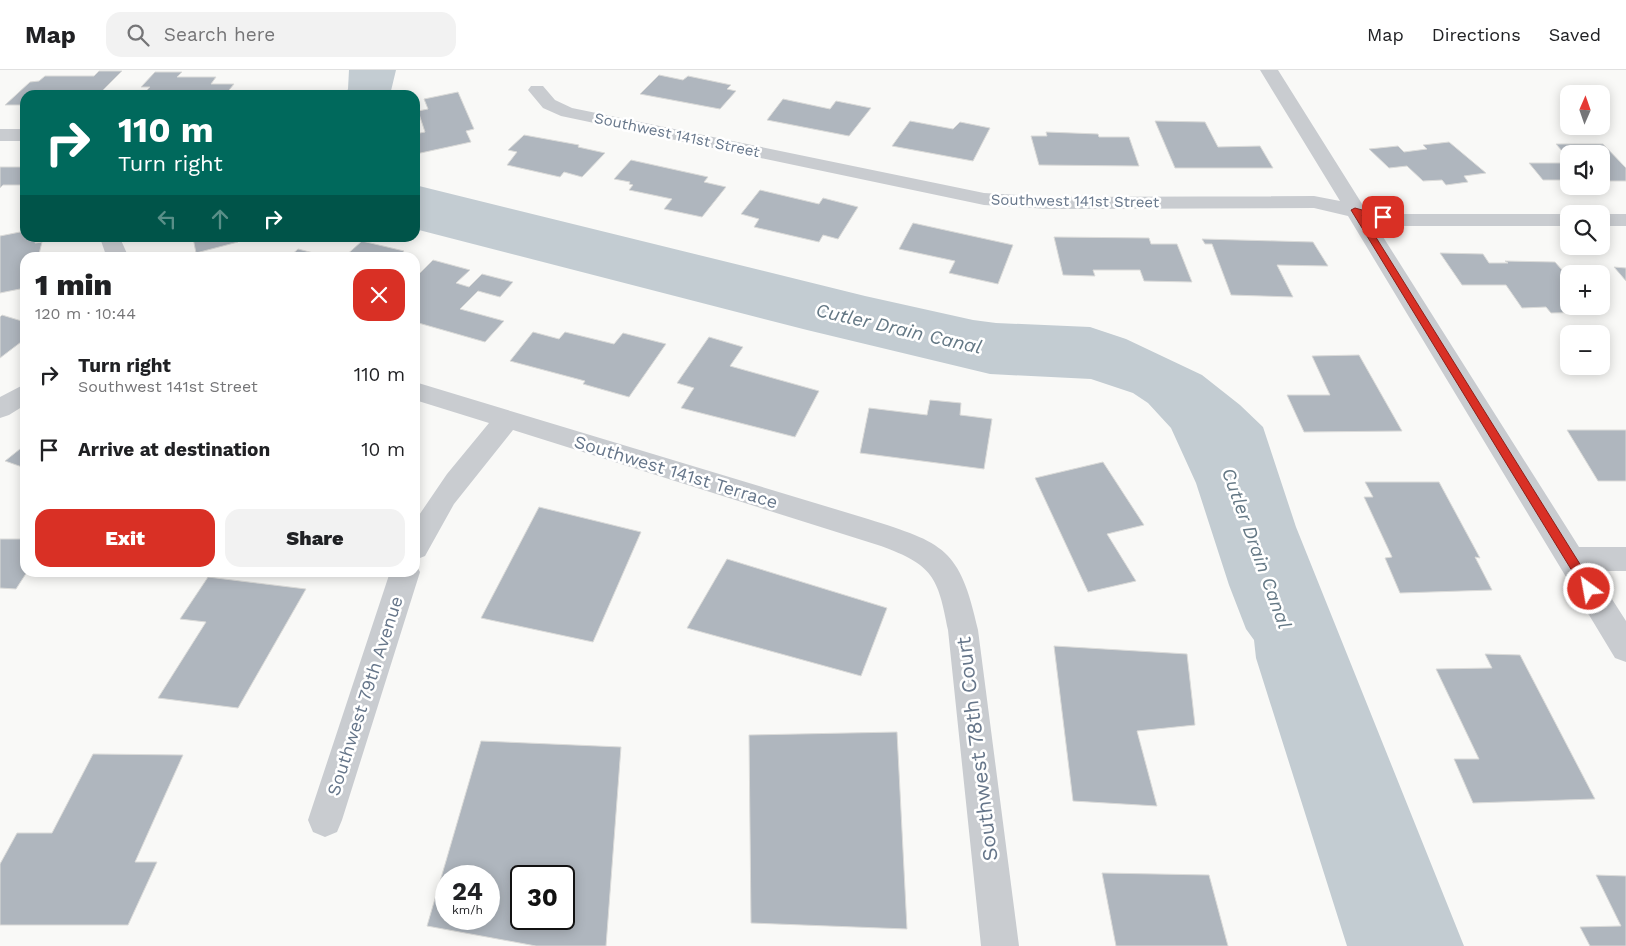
<!DOCTYPE html>
<html lang="en">
<head>
<meta charset="utf-8">
<style>
  body { margin:0; font-family:"Work Sans",sans-serif; background:#f2f2f2; color:#202124; height:100vh; display:flex; flex-direction:column; font-size:19px; white-space:nowrap }
  * { box-sizing:border-box; margin:0 }
  p { font-size:16px; color:#757577 }
  .icon { flex:none; width:28px; height:28px; fill:none; stroke:currentColor; stroke-width:2; stroke-linecap:round; stroke-linejoin:round }
  .map { position:relative; flex:1; overflow:hidden }
  .details { position:absolute; left:20px; top:182px; width:400px; height:325px; display:flex; flex-direction:column; background:#fff; border-radius:15px; box-shadow:0 2px 12px #0003 }
  .details>* { flex:none }
  .top-card { position:absolute; left:20px; top:20px; width:400px; height:152px; border-radius:15px; box-shadow:0 2px 12px #0003; background:#00695c; color:#fff; overflow:hidden }
  .needle { width:32px; rotate:2deg }
  .tools { position:absolute; left:1560px; top:15px; display:grid; gap:10px }
  .tools a { display:grid; place-items:center; width:50px; height:50px; border-radius:10px; background:#fff; box-shadow:0 2px 12px #0003; font-size:25px }
  .speed { position:absolute; left:435px; top:795px; display:flex; gap:10px; font-size:25px; font-weight:700; text-align:center }
  .speed>* { display:grid; place-content:center; width:65px; height:65px; border-radius:50%; background:#fff; box-shadow:0 2px 12px #0003; line-height:1 }
  .speed small { font-size:12px; font-weight:400 }
  .speed .limit { border:2px solid #111; border-radius:8px; background:#fff; color:#111 }
  .pin { position:absolute; display:grid; place-items:center; width:42px; height:42px; color:#fff; margin:-21px; border-radius:10px; box-shadow:0 2px 8px #0006 }
  .me { position:absolute; width:55px; margin:-28px; rotate:328deg; stroke-linejoin:round; filter:drop-shadow(0 0 4px #0008) }
  .turn { display:flex; align-items:center; gap:18px; height:105px; padding:0 15px; font-size:22px }
  .turn .icon { width:65px; height:65px; stroke-width:2.5 }
  .turn b { display:block; font-size:35px; line-height:42px }
  .lanes { display:flex; align-items:center; height:48px; padding:0 15px; background:#0003; justify-content:center; gap:25px; direction:ltr }
  .lanes .off { opacity:.35 }
  .round { display:grid; place-items:center; flex:none; width:52px; height:52px; border-radius:15px; background:#f2f2f2 }
  .overview { display:flex; align-items:center; justify-content:space-between; height:85px; padding:0 15px }
  h1 { font-size:30px; font-weight:800; line-height:38px }
  .primary-button { display:flex; gap:10px; margin-top:auto; padding:10px 15px }
  .primary-button a { flex:1; height:58px; border-radius:15px; background:#d93025; color:#fff; font-size:20px; font-weight:800; line-height:58px; text-align:center }
  .primary-button a+a { background:#f2f2f2; color:#202124 }
  ul { padding:0; list-style:none }
  li { display:flex; align-items:center; gap:15px; height:75px; padding:0 15px }
  li div { flex:1 }
  li b { display:block; font-size:19px }
  li em { font-style:normal }
  header { display:flex; align-items:center; gap:30px; box-sizing:border-box; height:70px; padding:0 25px; background:#fff; border-bottom:1px solid #e0e0e0 }
  header strong { font-size:24px }
  nav { display:flex; gap:28px; margin-inline-start:auto; font-size:18px }
  .search { width:350px; height:45px; background:#f2f2f2; display:flex; align-items:center; gap:12px; box-sizing:border-box; padding:0 18px; border-radius:15px; color:#757577; font-size:19px }
  .map>svg:first-child { display:block }
</style>
</head>
<body>
<header>
<strong>Map</strong>
<div class="search"><svg class="icon" aria-label="search" viewBox="0 0 24 24"><circle cx="10" cy="10" r="6"/><path d="M15 15l6 6"/></svg>Search here</div>
<nav><a>Map</a><a>Directions</a><a>Saved</a></nav>
</header>
<div class="map">
<svg width="1626" height="876" viewBox="0 0 1626 876">
  <rect width="100%" height="100%" fill="#f9f9f7"/>
  <path fill="#c3ccd2" d="M349,0H396L390,25H345L348,19Z
    M415,115L865,226L973,250L996,253L1090,257L1126,269L1202,305L1240,335L1263,357L1296,457L1464,876H1347L1256,588L1254,570L1246,559L1229,515L1196,413L1171,358L1148,333L1133,323L1091,309L990,304L807,260L415,159Z"/>
  <path fill="#afb6be" stroke="#dbdbd9" fill-rule="evenodd" d="M99,1H122L98,25H25V35H5L30,12L39,11L45,6H94Z
    M155,2H182L177,7H216L211,14H234L225,25H142L150,17H141Z
    M659,5L683,10L688,6L731,15L727,19L736,21L720,39L640,24Z
    M458,22L474,59L466,61L471,72L416,84L415,64L425,62L418,41L428,39L424,29Z
    M783,29L830,39L836,31L871,38L849,66L767,50Z
    M910,51L953,59L960,52L990,58L973,91L892,76Z
    M1155,51L1205,52L1218,77L1260,76L1273,98H1175Z
    M1046,62L1098,64L1099,67H1129L1139,96L1039,95L1031,66H1047Z
    M524,65L579,75L578,77L605,83L582,107L564,102L560,107L507,95L517,82L508,80Z
    M1449,72L1486,103L1464,106L1468,112L1446,115L1442,110L1423,111L1407,96L1389,98L1369,79L1398,76L1404,82L1427,79L1423,75Z
    M1556,74H1603L1626,98V111H1601V84H1569V89Z
    M631,90L708,107L704,112L726,117L702,147L664,139L672,129L629,120L633,115L629,114L630,112L614,109Z
    M1529,93H1569V110H1543Z
    M0,97H25V115H3L0,118Z
    M760,120L819,134L823,128L858,137L838,169L823,165L819,172L754,157L759,149L741,144Z
    M913,153L1013,175L998,214L949,203L955,191L899,179Z
    M25,161V168H36L35,173L42,172L38,188H25V218L0,223V166Z
    M1054,167L1149,168L1151,174H1177L1192,212L1144,211L1140,200H1093L1095,206L1063,205Z
    M193,168H237L238,172L196,183Z
    M1202,169L1313,172L1328,196L1277,195L1293,227L1231,225L1212,174H1205Z
    M362,171L404,181L398,188H343Z
    M298,179L333,188H288Z
    M1440,183L1483,184L1489,193H1508L1505,191L1555,192L1569,208V236H1593L1597,242L1551,243L1546,237L1522,238L1506,215H1462Z
    M433,190L470,200L456,213L469,217L482,204L513,212L500,227L478,221L460,239L504,251L485,272L415,252V208Z
    M1614,197L1626,198V211Z
    M2,245L25,252V269L0,288V247Z
    M533,262L559,269L565,262L614,274L623,263L666,274L629,327L583,314L585,311L510,291Z
    M709,267L743,277L730,296L819,321L795,367L681,338L694,318L677,313Z
    M1359,285L1402,361L1304,362L1287,325H1330L1312,286Z
    M930,330L961,333L960,345L992,349L984,399L860,383L869,338L927,345Z
    M1567,360H1626V411H1598Z
    M25,375V398L5,391Z
    M1103,392L1144,455L1107,464L1136,511L1088,522L1035,408Z
    M1365,412H1439L1480,488L1475,487L1492,520L1400,523L1385,488L1392,487L1364,427H1373Z
    M539,437L641,462L593,572L481,548Z
    M0,469H25L27,502L16,519L0,518Z
    M727,489L887,538L861,606L687,558Z
    M208,507L306,519L238,638L158,628L206,552L180,549Z
    M1054,576L1187,584L1195,655L1137,661L1157,736L1073,731Z
    M1485,584L1520,585L1595,729L1473,733L1454,689H1479L1436,599L1492,598Z
    M897,662L907,859L751,853L749,665Z
    M481,671L621,677L606,876H536L427,856ZM446,806H489V849H446ZM521,806H564V849H521Z
    M93,684L183,685L135,792H157L128,855H0V794L17,763H52Z
    M1102,803L1209,805L1228,876H1116Z
    M1596,805L1626,806V876H1590L1580,857L1621,856Z"/>
  <g fill="none" stroke-linecap="round" stroke-linejoin="round">
    <path fill="#c9ccd0" fill-rule="evenodd" d="M1260,0H1278L1364,137L1397,144H1569V156H1397L1373,151L1579,477H1626V501H1594L1626,551V592L1615,588L1348,146L1314,138L1050,139L984,135L561,46L543,38L528,20L531,16H543L555,30L572,38L984,123L1050,127L1314,126L1340,131Z
      M0,59H25V71H0Z
      M1601,144H1626V156H1601Z
      M100,168H120L129,188H107Z
      M415,312L868,449C944,473 960,478 978,560L1019,876H981L948,560C938,507 933,495 881,476L513,360L454,434L425,486L415,490V451L447,404L489,353L415,330Z
      M25,314V335L9,345L0,348V327Z
      M415,493L420,502L342,750L337,762L325,767L313,762L308,750L390,502H415Z"/>
  </g>
  <path fill="#d93025" stroke="#8d1f18" d="M1355,138L1387,147L1383,149L1362,145L1593,515L1595,519L1593,522H1585L1351,140Z"/>
  <g text-anchor="middle" stroke-width="5" stroke-linejoin="round" paint-order="stroke">
    <g font-size="15" fill="#66768a" stroke="#fff">
      <text transform="translate(677 65) rotate(12)" y="5">Southwest 141st Street</text>
      <text transform="translate(1075 131) rotate(1)" y="5">Southwest 141st Street</text>
    </g>
    <g font-size="18" fill="#66768a" stroke="#fff">
      <text transform="translate(676 402) rotate(17)" y="6">Southwest 141st Terrace</text>
      <text transform="translate(365 626) rotate(-72)" y="6">Southwest 79th Avenue</text>
    </g>
    <g font-size="19" font-style="italic" fill="#637784" stroke="#fff">
      <text transform="translate(899 258) rotate(13)" y="7">Cutler Drain Canal</text>
      <text transform="translate(1257 478) rotate(70)" y="7">Cutler Drain Canal</text>
    </g>
    <g font-size="21" fill="#66768a" stroke="#fff">
      <text transform="translate(977 679) rotate(-97)" y="7">Southwest 78th Court</text>
    </g>
  </g>
</svg>
<div class="tools">
<a><svg class="needle" viewBox="-14 -14 28 28"><path d="M0-13l5 13h-10z" fill="#e53935"/><path d="M0 13l5-13h-10z" fill="#757577"/></svg></a>
<a><svg class="icon" aria-label="sound" viewBox="0 0 24 24"><path d="M4 9h4l5-4v14l-5-4H4zM17 9q2 3 0 6"/></svg></a>
<a><svg class="icon" aria-label="search" viewBox="0 0 24 24"><circle cx="10" cy="10" r="6"/><path d="M15 15l6 6"/></svg></a>
<a>+</a>
<a>−</a>
</div>
<div class="speed"><div>24<small>km/h</small></div><div class="limit">30</div></div>
<div class="pin" style="left:1383px;top:147px;background:#d93025"><svg class="icon" aria-label="arrive" viewBox="0 0 24 24"><path d="M6 21V4h12l-3 4 3 4H6"/></svg></div>
<svg class="me" style="left:1589px;top:519px" viewBox="-20 -20 40 40"><circle r="17" fill="#d93025" stroke="#fff" stroke-width="3"/><path d="M0-11L8 9 0 5-8 9z" fill="#fff"/></svg>
<div class="top-card">
<div class="turn"><svg class="icon" aria-label="right" viewBox="0 0 24 24"><path d="M7 20v-9h11M14 6l5 5-5 5"/></svg><div><b>110 m</b>Turn right</div></div>
<div class="lanes"><svg class="icon off" aria-label="left" viewBox="0 0 24 24"><path d="M17 20v-9H6M10 6l-5 5 5 5"/></svg><svg class="icon off" aria-label="ahead" viewBox="0 0 24 24"><path d="M12 20V5M6 11l6-6 6 6"/></svg><svg class="icon" aria-label="right" viewBox="0 0 24 24"><path d="M7 20v-9h11M14 6l5 5-5 5"/></svg></div>
</div>
<section class="details">
<div class="overview"><div><h1>1 min</h1><p>120 m · 10:44</p></div><a class="round" style="background:#d93025;color:#fff"><svg class="icon" aria-label="close" viewBox="0 0 24 24"><path d="M6 6l12 12M18 6L6 18"/></svg></a></div>
<ul>
<li><svg class="icon" aria-label="right" viewBox="0 0 24 24"><path d="M7 20v-9h11M14 6l5 5-5 5"/></svg><div><b>Turn right</b><p>Southwest 141st Street</p></div><em>110 m</em></li>
<li><svg class="icon" aria-label="arrive" viewBox="0 0 24 24"><path d="M6 21V4h12l-3 4 3 4H6"/></svg><div><b>Arrive at destination</b></div><em>10 m</em></li>
</ul>
<div class="primary-button"><a>Exit</a><a>Share</a></div>
</section>
</div>
</body>
</html>
